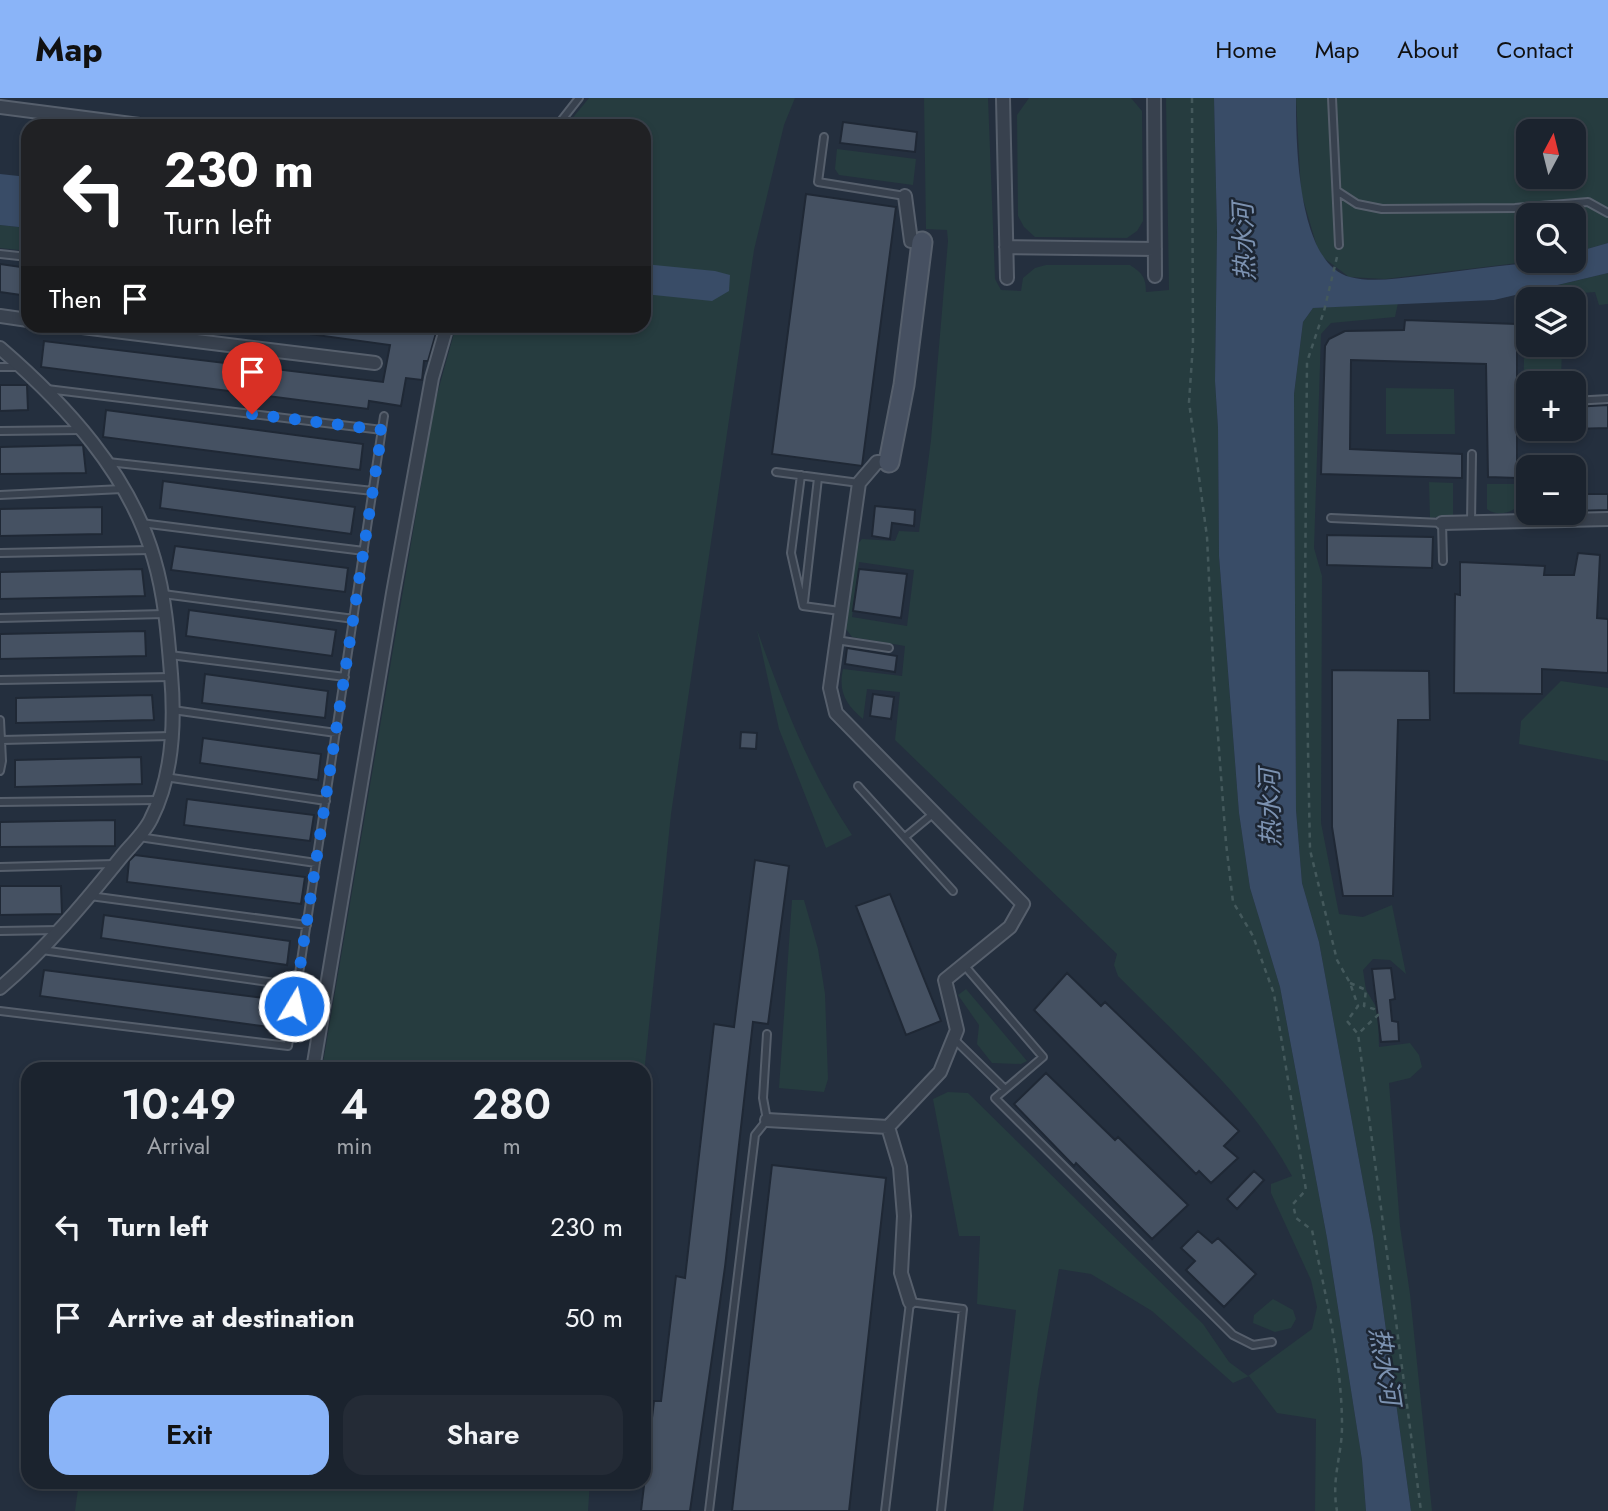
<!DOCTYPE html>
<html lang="en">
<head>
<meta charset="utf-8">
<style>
  body { margin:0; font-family:Jost,"Noto Sans SC",sans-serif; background:#242b36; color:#f1f3f6; height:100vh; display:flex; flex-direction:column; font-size:26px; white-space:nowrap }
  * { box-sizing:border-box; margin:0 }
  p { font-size:23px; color:#a0a4aa }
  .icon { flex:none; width:38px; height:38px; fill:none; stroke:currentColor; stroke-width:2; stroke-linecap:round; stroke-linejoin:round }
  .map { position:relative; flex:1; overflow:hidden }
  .sheet { position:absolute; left:21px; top:964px; width:630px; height:427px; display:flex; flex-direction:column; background:#1b232e; border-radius:21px; box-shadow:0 4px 10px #0003,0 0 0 2px #39404a }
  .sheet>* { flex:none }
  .top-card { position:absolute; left:21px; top:21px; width:630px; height:214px; border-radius:21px; box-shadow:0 4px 10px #0003,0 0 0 2px #39404a; background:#202124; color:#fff; overflow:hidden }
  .needle { width:46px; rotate:7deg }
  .fabs { position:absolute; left:1516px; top:21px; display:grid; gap:14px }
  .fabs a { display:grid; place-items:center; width:70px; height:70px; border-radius:14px; background:#1b232e; box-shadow:0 4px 10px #0003,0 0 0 2px #39404a; font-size:35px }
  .pin { position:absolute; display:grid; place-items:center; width:60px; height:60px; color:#fff; margin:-72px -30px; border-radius:50% 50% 50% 0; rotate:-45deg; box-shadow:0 0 7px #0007 }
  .pin .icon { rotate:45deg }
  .me { position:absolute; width:77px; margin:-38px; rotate:9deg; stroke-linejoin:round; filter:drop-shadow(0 0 5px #0008) }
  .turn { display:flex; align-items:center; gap:24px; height:147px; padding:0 28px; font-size:32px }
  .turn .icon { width:91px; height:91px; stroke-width:2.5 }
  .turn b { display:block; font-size:49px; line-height:60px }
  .then { display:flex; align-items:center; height:66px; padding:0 28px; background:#0003; gap:14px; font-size:26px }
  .eta { display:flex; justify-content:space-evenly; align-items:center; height:119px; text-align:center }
  .eta b { font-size:42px; font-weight:600; line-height:49px }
  .button { display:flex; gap:14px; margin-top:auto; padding:14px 28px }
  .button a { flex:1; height:80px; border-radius:21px; background:#8ab4f8; color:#111; font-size:28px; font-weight:600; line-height:80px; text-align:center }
  .button a+a { background:#242b36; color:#f1f3f6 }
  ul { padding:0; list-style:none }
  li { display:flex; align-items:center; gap:21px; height:91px; padding:0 28px }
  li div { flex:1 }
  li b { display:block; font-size:26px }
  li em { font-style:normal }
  header { display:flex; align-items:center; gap:42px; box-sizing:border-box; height:98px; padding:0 35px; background:#8ab4f8; color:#111 }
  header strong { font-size:33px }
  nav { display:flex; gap:38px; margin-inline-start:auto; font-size:24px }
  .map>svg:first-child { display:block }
</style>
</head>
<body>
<header>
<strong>Map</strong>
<nav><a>Home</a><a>Map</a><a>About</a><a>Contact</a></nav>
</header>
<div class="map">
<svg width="1608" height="1413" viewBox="0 0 1608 1413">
  <rect width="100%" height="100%" fill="#242f3e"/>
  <path fill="#263c3f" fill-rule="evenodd" d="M589,0H795L784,27L754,152L671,716L644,976V971H322L435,304L456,228H644V28H566Z
    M924,0H988L995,181L1001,192L1021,193L1023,180L1035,170L1046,167H1130C1142,175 1146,179 1146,194L1169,192L1166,0H1214L1217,134L1215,283L1218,330L1219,458L1239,715L1250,790L1280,889L1327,1140L1362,1362L1366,1413H1315L1316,1321L1277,1315L1249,1278L1233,1285L1152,1213L1091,1176L1059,1171L1038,1292L1023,1413H993L1016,1212L977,1206L980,1138H959L933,1001L948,994L968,995L1203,1226L1229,1264L1248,1278L1312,1231L1317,1209L1311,1182L1271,1095V1086L1292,1078C1250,1000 1180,941 1118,878L1114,867L1117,856L895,642L900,594L867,591L863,621C846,607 838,594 843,571L902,578L905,548L852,539L846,531L857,447L862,441L895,443L899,433L919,434L931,342L948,143L947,132L926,131ZM859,464L914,472L907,528L852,519Z
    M1029,0H1131L1142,13L1143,123L1137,133L1127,140L1035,139L1024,129L1018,118L1017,17Z
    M1296,0H1608V145L1573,155V117H1528V163H1535L1385,181L1349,179L1324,160L1317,149L1301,94ZM1528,33H1573V79H1528Z
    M837,51L916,61L913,87L839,77L835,71Z
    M0,127L28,130V153L0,150Z
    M1608,175V206L1599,207L1595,194L1543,198L1533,193Z
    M1398,205L1395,219L1331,225L1321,236L1314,450L1322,478L1321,725L1339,816L1363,819L1392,807L1406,876L1390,862L1373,861L1363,872L1366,892L1378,912L1379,949L1410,945L1419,957L1422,969L1410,980L1389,985L1400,1128L1410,1196L1432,1413H1411L1373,1138L1319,844L1302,785L1296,712L1294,296L1303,224L1313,210Z
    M1525,226H1528V247H1562L1561,285H1528V298H1523Z
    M1386,290L1454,291L1455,336H1386Z
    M1429,384L1453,385V418L1430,420Z
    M1487,386H1516L1517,409C1509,416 1495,418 1487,411Z
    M757,532C784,606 808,671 852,737L826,750L779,631Z
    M1561,583L1608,590V663L1519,646L1521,623Z
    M792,802H804L818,851L825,896L828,981L824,994L779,990Z
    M966,891L1027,963L1021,966L992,965L977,946L979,927L958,897Z
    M1273,1201L1293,1212L1296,1221L1291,1230L1275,1234L1253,1225L1254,1217Z
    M79,1384H590L588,1413H75Z"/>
  <path fill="#394c67" d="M1214,0H1296C1296,43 1297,166 1350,179C1372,185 1397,180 1419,178C1471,172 1522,163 1573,163V155L1608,145V175L1494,202L1313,210L1303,224L1294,296L1296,712L1302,785L1319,844L1373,1138L1411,1413H1366L1362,1362L1327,1140L1280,889L1250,790L1239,715L1219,458L1218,330L1215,283L1217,134Z
    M0,76L28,79V130L0,127Z
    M644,166L715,173L730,177L729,193L712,203L644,196Z"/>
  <path fill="#455162" stroke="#1f2835" stroke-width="2" d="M843,24L917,34L915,54L840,45Z
    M806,96L896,109L862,368L772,356Z
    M0,166L28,170V198L0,194Z
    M1405,222L1517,226V380L1488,379L1486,266L1351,262L1350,351L1462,356V380L1321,376L1325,248L1329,241L1345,233L1404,232Z
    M309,228H438L428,263H424L422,282L406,280L401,308L369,303L368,311L41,269L44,243L383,284L390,247L309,236Z
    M0,287H27L28,312L0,313Z
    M1608,307V330L1573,331V309Z
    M106,312L363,346L360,372L103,339Z
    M83,347L86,375L0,376V349Z
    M163,383L355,409L351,436L160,410Z
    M1573,396H1608V412L1573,413Z
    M875,408L915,412L914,428L892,425L890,441L872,438Z
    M102,409V436L0,438V411Z
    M1327,437L1433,439L1432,470L1327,467Z
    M175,448L348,470L345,494L171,472Z
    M1578,455L1600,457L1597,520L1608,521V575L1542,571V596L1454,595L1455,496L1460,497V464L1545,468L1544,477H1574Z
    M142,471L145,498L0,501V474Z
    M859,471L907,476L901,520L853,513Z
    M189,512L336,532L332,558L186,538Z
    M145,533L146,558L0,561V536Z
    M847,550L897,558L895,574L845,566Z
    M1332,572L1429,573L1430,622H1398L1393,798H1343L1332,729Z
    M205,576L328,593L325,620L202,605Z
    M873,596L894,599L891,621L870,618Z
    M152,597L154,622L16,625V600Z
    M741,634L757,635L756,651L740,650Z
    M203,640L321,656L318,682L200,665Z
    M141,659L142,686L15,689V662Z
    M187,701L314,717L310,743L184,727Z
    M115,722V748L0,749V724Z
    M135,757L305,779L301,806L127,784L129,763Z
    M755,762L789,768L768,926L753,924L725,1169L690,1413H641L654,1303H661L676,1178L685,1180L714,926L734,929Z
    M0,788H61L62,816L0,817Z
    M890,796L941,923L906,937L856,808Z
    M104,817L290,843L287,867L101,840Z
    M1391,870L1395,901L1390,902L1392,923L1398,924L1399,943L1381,944L1372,871Z
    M44,872L280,902L277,930L40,898Z
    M1067,875L1101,908L1105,904L1239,1033L1224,1048L1238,1060L1211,1085L1199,1073L1196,1076L1034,912Z
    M1046,975L1115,1042L1118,1039L1188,1107L1152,1141L1076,1065L1074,1068L1014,1006Z
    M772,1067L886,1080L849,1413H732Z
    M1254,1073L1264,1082L1237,1111L1227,1101Z
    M1198,1133L1212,1145L1218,1140L1256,1176L1224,1209L1186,1172L1195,1163L1181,1150Z"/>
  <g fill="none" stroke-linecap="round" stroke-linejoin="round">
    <g stroke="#565f6c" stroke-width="10">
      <path id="lane" d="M1332,0L1339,147
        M557,28L579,0
        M824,39L818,84L905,98
        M1337,93L1357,106L1382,111L1515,110L1588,104L1608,115
        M0,156L28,159
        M0,269H19
        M47,291L382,332
        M1573,303L1608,301
        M1525,305L1528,304
        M0,333L81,332
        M108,364L373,393
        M776,374L859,385
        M801,377L791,455L803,508L840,513
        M0,397L122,391
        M1331,420L1442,425L1443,463
        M1471,424L1472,356
        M141,425L364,453
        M0,455L150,452
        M163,496L354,521
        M804,504L818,380
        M0,520L165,516
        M836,542L889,550
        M170,557L345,579
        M0,582L171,579
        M173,612L336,635
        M0,622L2,663L0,673
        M2,642L171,638
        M165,679L326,703
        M858,688L953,793
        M0,704L157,702
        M139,739L316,765
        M905,739L934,715
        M0,769L114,766
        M90,798L307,827
        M0,833L58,832
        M42,852L297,888
        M964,867L1043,959L995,1000L1233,1237L1253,1247L1272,1244
        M0,913L288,948L384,318
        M953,940L1005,991
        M709,1413L755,1037L767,1022L763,1000L767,936
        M885,1413L910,1204L963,1211L941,1413"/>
    </g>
    <g stroke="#565f6c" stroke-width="16">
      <path id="street" d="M1003,0L1007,180
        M1154,0L1155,178
        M0,9L147,28
        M905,98L911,143L922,144
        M1006,149L1155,151
        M0,218L28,222
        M74,228L375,265
        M0,250C65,306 130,376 154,461C165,498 168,538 171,576C175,622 173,678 151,721C145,734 131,747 122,758C85,804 45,852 0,890
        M1442,425L1608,421
        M313,971L393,495L432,280L447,228
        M767,1022L888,1029L900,1069L904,1118L901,1175L910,1204
        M888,1029L940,974L957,932L945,882L1010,829L1023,806L836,615L830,590L859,385L877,364H889"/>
    </g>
    <g stroke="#565f6c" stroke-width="23">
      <path id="secondary" d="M889,364L904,287L922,144"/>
    </g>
    <path stroke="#44595c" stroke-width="2.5" stroke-dasharray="5 5" stroke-linecap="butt" d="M1192,0L1193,246L1189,304L1207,439L1214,584L1226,745L1233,804L1253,838L1274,896L1306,1092L1293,1106L1296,1120L1312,1132C1325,1196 1342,1262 1342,1328C1342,1358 1331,1380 1337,1413
      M1337,159L1324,213L1307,264L1305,499L1310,752L1337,862L1350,885L1358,908L1347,923L1358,936L1421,1413
      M1350,885L1366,892L1364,908L1374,911L1378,917L1359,935"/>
    <use href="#lane" stroke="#38414e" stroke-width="6"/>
    <use href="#street" stroke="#38414e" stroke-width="12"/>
    <use href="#secondary" stroke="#465061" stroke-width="19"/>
  </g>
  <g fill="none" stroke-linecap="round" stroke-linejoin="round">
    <path stroke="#1a73e8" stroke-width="12" stroke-dasharray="0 21.6" d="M252,316L382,332L294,908"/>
  </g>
  <g text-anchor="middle" stroke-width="5" stroke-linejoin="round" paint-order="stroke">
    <g font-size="26" font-style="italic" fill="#7c92b1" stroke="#1d2633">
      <text transform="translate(1244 144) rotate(-92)" y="9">热水河</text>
      <text transform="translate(1270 710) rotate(-91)" y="9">热水河</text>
      <text transform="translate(1385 1268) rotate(81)" y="9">热水河</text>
    </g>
  </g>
</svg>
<div class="fabs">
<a><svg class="needle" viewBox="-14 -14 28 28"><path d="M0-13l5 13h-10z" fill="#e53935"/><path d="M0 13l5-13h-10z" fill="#a0a4aa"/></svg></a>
<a><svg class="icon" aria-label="search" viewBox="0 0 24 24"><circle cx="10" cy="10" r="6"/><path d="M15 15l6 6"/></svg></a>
<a><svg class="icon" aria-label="layers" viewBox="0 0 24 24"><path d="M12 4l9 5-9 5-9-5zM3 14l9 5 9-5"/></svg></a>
<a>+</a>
<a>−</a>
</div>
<div class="pin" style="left:252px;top:316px;background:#d93025"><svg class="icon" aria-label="arrive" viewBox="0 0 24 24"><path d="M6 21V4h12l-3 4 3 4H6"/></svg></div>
<svg class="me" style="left:294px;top:908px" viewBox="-20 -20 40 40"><circle r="17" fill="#1a73e8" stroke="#fff" stroke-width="3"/><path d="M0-11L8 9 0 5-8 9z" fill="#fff"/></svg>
<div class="top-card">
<div class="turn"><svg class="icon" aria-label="left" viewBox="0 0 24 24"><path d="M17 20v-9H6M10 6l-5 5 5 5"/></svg><div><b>230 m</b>Turn left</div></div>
<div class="then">Then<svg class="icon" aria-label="arrive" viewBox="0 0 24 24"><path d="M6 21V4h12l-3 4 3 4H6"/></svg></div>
</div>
<section class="sheet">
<div class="eta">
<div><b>10:49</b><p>Arrival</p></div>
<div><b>4</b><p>min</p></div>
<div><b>280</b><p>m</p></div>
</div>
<ul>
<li><svg class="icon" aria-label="left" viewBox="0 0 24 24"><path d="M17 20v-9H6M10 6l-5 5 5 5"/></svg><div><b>Turn left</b></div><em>230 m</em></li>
<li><svg class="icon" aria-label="arrive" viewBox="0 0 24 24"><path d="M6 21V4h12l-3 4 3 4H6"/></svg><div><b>Arrive at destination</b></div><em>50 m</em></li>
</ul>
<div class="button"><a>Exit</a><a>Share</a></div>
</section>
</div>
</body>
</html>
